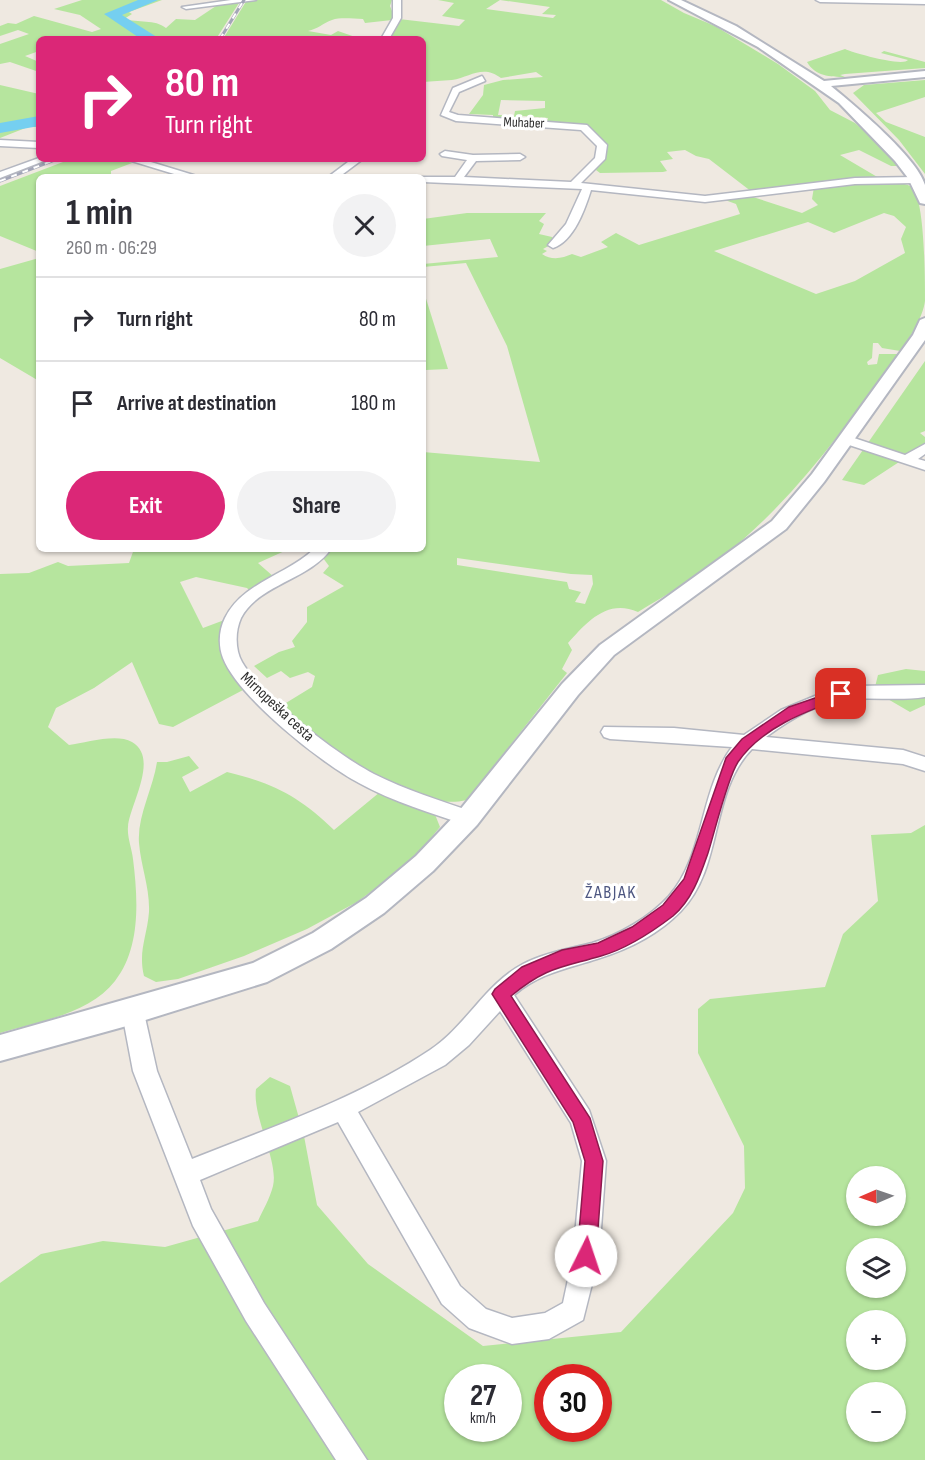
<!DOCTYPE html>
<html lang="en">
<head>
<meta charset="utf-8">
<style>
  body { margin:0; font-family:"Sofia Sans Condensed",sans-serif; background:#f2f2f3; color:#2b2b33; height:100vh; display:flex; flex-direction:column; font-size:22px; white-space:nowrap }
  * { box-sizing:border-box; margin:0 }
  p { font-size:20px; color:#7c7c81 }
  .icon { flex:none; width:33px; height:33px; fill:none; stroke:currentColor; stroke-width:2; stroke-linecap:round; stroke-linejoin:round }
  .map { position:relative; flex:1; overflow:hidden }
  .drawer { position:absolute; left:36px; top:174px; width:390px; height:378px; display:flex; flex-direction:column; background:#fff; border-radius:9px; box-shadow:0 2px 4px #0004 }
  .drawer>* { flex:none }
  .guide { position:absolute; left:36px; top:36px; width:390px; height:126px; border-radius:9px; box-shadow:0 2px 4px #0004; background:#db2777; color:#fff; overflow:hidden }
  .needle { width:39px; rotate:268deg }
  .buttons { position:absolute; left:846px; top:1166px; display:grid; gap:12px }
  .buttons a { display:grid; place-items:center; width:60px; height:60px; border-radius:50%; background:#fff; box-shadow:0 2px 4px #0004; font-size:30px }
  .speed { position:absolute; left:444px; top:1364px; display:flex; gap:12px; font-size:30px; font-weight:700; text-align:center }
  .speed>* { display:grid; place-content:center; width:78px; height:78px; border-radius:50%; background:#fff; box-shadow:0 2px 4px #0004; line-height:1 }
  .speed small { font-size:15px; font-weight:400 }
  .speed .limit { border:9px solid #d22; background:#fff; color:#111 }
  .pin { position:absolute; display:grid; place-items:center; width:51px; height:51px; color:#fff; margin:-26px; border-radius:12px; box-shadow:0 3px 9px #0006 }
  .me { position:absolute; width:66px; margin:-33px; rotate:4deg; stroke-linejoin:round; filter:drop-shadow(0 0 4px #0008) }
  .turn { display:flex; align-items:center; gap:21px; height:126px; padding:0 30px; font-size:27px }
  .turn .icon { width:78px; height:78px; stroke-width:2.5 }
  .turn b { display:block; font-size:42px; line-height:51px }
  .round { display:grid; place-items:center; flex:none; width:63px; height:63px; border-radius:32px; background:#f2f2f3 }
  .summary { display:flex; align-items:center; justify-content:space-between; height:102px; padding:0 30px }
  h1 { font-size:36px; font-weight:700; line-height:45px }
  .cta { display:flex; gap:12px; margin-top:auto; padding:12px 30px }
  .cta a { flex:1; height:69px; border-radius:36px; background:#db2777; color:#fff; font-size:24px; font-weight:700; line-height:69px; text-align:center }
  .cta a+a { background:#f2f2f3; color:#2b2b33 }
  ul { padding:0; list-style:none }
  li { display:flex; align-items:center; gap:18px; height:84px; padding:0 30px; border-top:2px solid #e1e1e2 }
  li div { flex:1 }
  li b { display:block; font-size:22px }
  li em { font-style:normal }
  .map>svg:first-child { display:block }
</style>
</head>
<body>
<div class="map">
<svg width="925" height="1460" viewBox="0 0 925 1460">
  <rect width="100%" height="100%" fill="#efe9e1"/>
  <path fill="#b6e59e" fill-rule="evenodd" d="M82,0H162L129,12L132,14L124,19C138,23 155,19 166,28L176,19L195,20L219,4L239,3L216,39H39V51L25,56L39,62V72L10,62L0,64V44L29,34L18,30L0,36V26L8,23L16,24L34,16L92,32L101,29L80,15L54,9Z
    M247,0H392L390,6L394,16L392,20L365,23L363,19C353,19 341,17 332,20C323,23 318,29 308,31L331,35L338,31L361,39H223Z
    M438,0H500L486,9L553,18L556,15L542,14L550,7L500,0H661L684,13L715,26L778,64L815,91L830,110L855,123L884,148L897,166H891L859,150L840,155L879,178L752,192L709,159L696,156L685,150L667,152L673,159L660,161L667,171L663,172L600,173L596,170L604,149L582,129L546,125L548,118L523,116L520,124L513,121L515,111L545,108V101L501,100L498,115H507L506,120L493,119V115L469,114L483,95L484,85L503,80L543,77L536,72L501,78C483,64 470,77 452,80C442,81 432,81 423,82V39H387L399,19L459,26L465,20L442,16L454,3Z
    M845,49C854,53 903,67 908,60L881,53L884,51L925,62V68L845,74L840,75L845,77C830,77 815,76 807,62Z
    M925,80V97L876,113L886,122L925,137V174L899,140L853,93L864,85Z
    M0,85L39,94V127H28L0,138Z
    M63,159H120L132,163L111,171V177H39V252L0,236V186L63,162Z
    M880,182C890,182 903,182 912,187C925,199 925,280 925,301C923,317 910,338 900,351L882,348L878,343H873L872,358L867,362L868,365L877,364L879,354H898C845,428 794,500 722,557C696,578 666,595 638,612C607,598 586,623 568,643L572,650L562,669L567,673L467,800C408,814 322,745 281,706L312,687L315,676L308,672L290,678L281,671L267,678L254,666L279,652L295,647L292,641L307,622V607L344,586L323,573L329,566L323,558L332,549H423V452L540,462L507,346L466,263L423,267V264L498,257L490,239L423,246V219L467,213H546L539,221L544,224L539,234L552,237L556,242L543,249L547,251L542,254C552,261 563,258 572,254L581,257L608,247L601,242L616,233L639,245L740,214L736,204L725,200L753,197L802,213L818,205L812,199L814,187ZM884,213L894,216L906,227L901,239L905,253L855,281L816,294L714,251L808,222L834,233ZM457,558L571,574L592,575L593,584L585,604L575,602L581,592L569,589L567,582L457,565Z
    M39,258V381L0,358V269Z
    M423,289L448,369L426,370L423,364Z
    M925,361V431L920,433L925,437V445L864,485L842,480Z
    M134,549H289L258,563L274,577L250,591L247,588L196,577L180,582L203,628L227,619L220,647L228,666L243,690L173,727L159,724L132,662L94,688L56,708L48,727L69,745C86,743 116,733 132,742C160,758 129,806 128,827C127,837 132,849 133,859C138,899 141,948 115,981C90,1014 37,1022 0,1033V574L29,573L58,562L68,566L129,563Z
    M906,669L925,671V705L910,712L874,691L878,675Z
    M189,756L199,768L182,777L190,792L227,772C273,783 300,797 334,830L380,792L434,812L440,827L410,863L357,902L307,929L244,956L178,979L156,982L144,976C138,951 147,937 149,912C150,888 141,867 139,843C137,816 153,789 157,762H167Z
    M925,825V1460H0V1283L41,1254L103,1241L165,1247L258,1221C263,1210 270,1198 273,1186C279,1161 252,1116 256,1089L270,1077L290,1086L304,1136L317,1205L368,1264L483,1346L621,1332L733,1213L745,1188L744,1146L698,1053V1009L710,999L825,987L843,934L878,901L871,835L911,833ZM856,1176H896V1215H856ZM856,1248H896V1287H856ZM856,1320H896V1359H856ZM458,1377H508V1428H458ZM548,1377H598V1428H548ZM856,1392H896V1431H856Z"/>
  <g fill="none" stroke-linecap="round" stroke-linejoin="round">
    <path fill="#75cff0" fill-rule="evenodd" d="M138,0H158L122,15L160,39H141L104,14Z
      M39,116V126L0,133V123Z"/>
    <g stroke="#b4b7c1" stroke-width="3">
      <path id="minor" d="M231,0H256L186,9L182,7Z
        M393,0H401V18L389,39H381L393,18Z
        M816,0H925V4L820,2Z
        M482,76L485,81L459,92L449,112L458,115L587,125L607,145L605,159L581,183L705,196L855,178L915,177L920,180L915,183L855,184L705,202L591,190C585,209 574,241 553,248L548,245L566,224L582,189L423,182V177H419H455L467,160L442,156L440,154L445,151L473,155L520,154L525,157L520,160L476,161L464,177L571,182L595,158L597,146L581,130L456,121L441,115L453,88Z
        M0,140L39,142V148L0,146Z
        M39,158L49,159L0,178V172Z
        M125,159H141L200,177H184Z
        M352,159H363L339,177H328Z
        M845,435L905,455L925,444V454L918,459L925,461V470L840,442L838,439Z
        M314,549H331C309,580 259,584 241,618C235,631 235,650 242,662C263,698 336,754 374,774C406,790 441,801 476,813L479,818L476,823L469,826C432,813 393,802 359,783C321,763 238,697 223,658C218,645 219,630 225,618C243,582 287,575 314,549Z
        M925,685V697C900,701 875,697 850,699C820,701 791,719 766,737L903,750L925,757V771L903,764L752,749C709,793 724,867 681,911C659,934 627,950 597,959C566,969 540,973 514,995L589,1110L606,1161L599,1256L583,1320L549,1339L512,1344L469,1328L442,1304L338,1122L200,1180L211,1209L264,1303L367,1460H336L246,1321L193,1226L133,1071L122,1013L125,1006L133,1003L141,1006L144,1013L157,1071L192,1159C272,1127 358,1098 430,1050C466,1026 485,984 523,964C544,953 569,949 592,943C619,935 650,917 669,896C705,855 699,791 732,747L610,739L604,737L601,732L604,727L674,728L744,735L781,710L827,691L851,686ZM500,1011L571,1123L582,1161L573,1256L563,1303L545,1313L512,1318L486,1309L460,1286L358,1112L445,1065L469,1045Z"/>
    </g>
    <g stroke="#b4b7c1" stroke-width="4">
      <path id="tertiary" d="M669,0H681L736,26L824,81L925,71V77L831,86C854,105 917,157 925,185C925,190 925,198 925,204L920,203L908,178L895,161L839,103L758,47Z
        M925,318V340L824,482L786,529L614,655L578,695L477,825L433,871L384,913L331,949L267,982L123,1027L0,1061V1035L253,963L313,933L366,898L416,856L459,811L562,684L600,645L772,521L812,474L913,335L920,320Z"/>
    </g>
    <use href="#minor" fill="#fff" fill-rule="evenodd"/>
    <use href="#tertiary" fill="#fff" fill-rule="evenodd"/>
    <g stroke="#a3a6b8" stroke-width="3">
      <path id="rail" d="M220,39L244,0
        M0,181L57,159"/>
    </g>
    <use href="#rail" stroke="#fff" stroke-width="2" stroke-dasharray="6" stroke-linecap="butt"/>
  </g>
  <path fill="#db2777" stroke="#8e194d" stroke-width="1.5" d="M841,689L847,694L845,697C807,711 762,727 738,762C727,779 715,831 708,853C700,876 692,900 673,916C652,932 626,949 601,956C560,968 546,967 511,996L590,1118L603,1161L596,1256L593,1263L586,1266L580,1263L577,1256L585,1161L573,1122L492,994L495,989L522,967L562,950L598,943L632,927L663,905L684,879L726,758L742,739L789,707Z"/>
  <g text-anchor="middle" stroke-width="6" stroke-linejoin="round" paint-order="stroke">
    <g font-size="14" fill="#2e2e2e" stroke="#fff">
      <text transform="translate(524 122) rotate(2)" y="5">Muhaber</text>
    </g>
    <g font-size="16" fill="#2e2e2e" stroke="#fff">
      <text transform="translate(278 706) rotate(43)" y="6">Mirnopeška cesta</text>
    </g>
    <g font-size="18" letter-spacing="1.5" fill="#4d5680" stroke="#fff">
      <text x="611" y="898">ŽABJAK</text>
    </g>
  </g>
</svg>
<div class="buttons">
<a><svg class="needle" viewBox="-14 -14 28 28"><path d="M0-13l5 13h-10z" fill="#e53935"/><path d="M0 13l5-13h-10z" fill="#7c7c81"/></svg></a>
<a><svg class="icon" aria-label="layers" viewBox="0 0 24 24"><path d="M12 4l9 5-9 5-9-5zM3 14l9 5 9-5"/></svg></a>
<a>+</a>
<a>−</a>
</div>
<div class="speed"><div>27<small>km/h</small></div><div class="limit">30</div></div>
<div class="pin" style="left:841px;top:694px;background:#d93025"><svg class="icon" aria-label="arrive" viewBox="0 0 24 24"><path d="M6 21V4h12l-3 4 3 4H6"/></svg></div>
<svg class="me" style="left:586px;top:1256px" viewBox="-20 -20 40 40"><circle r="19" fill="#fff"/><path d="M0-13L10 11 0 6-10 11z" fill="#db2777"/></svg>
<div class="guide">
<div class="turn"><svg class="icon" aria-label="right" viewBox="0 0 24 24"><path d="M7 20v-9h11M14 6l5 5-5 5"/></svg><div><b>80 m</b>Turn right</div></div>
</div>
<section class="drawer">
<div class="summary"><div><h1>1 min</h1><p>260 m · 06:29</p></div><a class="round"><svg class="icon" aria-label="close" viewBox="0 0 24 24"><path d="M6 6l12 12M18 6L6 18"/></svg></a></div>
<ul>
<li><svg class="icon" aria-label="right" viewBox="0 0 24 24"><path d="M7 20v-9h11M14 6l5 5-5 5"/></svg><div><b>Turn right</b></div><em>80 m</em></li>
<li><svg class="icon" aria-label="arrive" viewBox="0 0 24 24"><path d="M6 21V4h12l-3 4 3 4H6"/></svg><div><b>Arrive at destination</b></div><em>180 m</em></li>
</ul>
<div class="cta"><a>Exit</a><a>Share</a></div>
</section>
</div>
</body>
</html>
